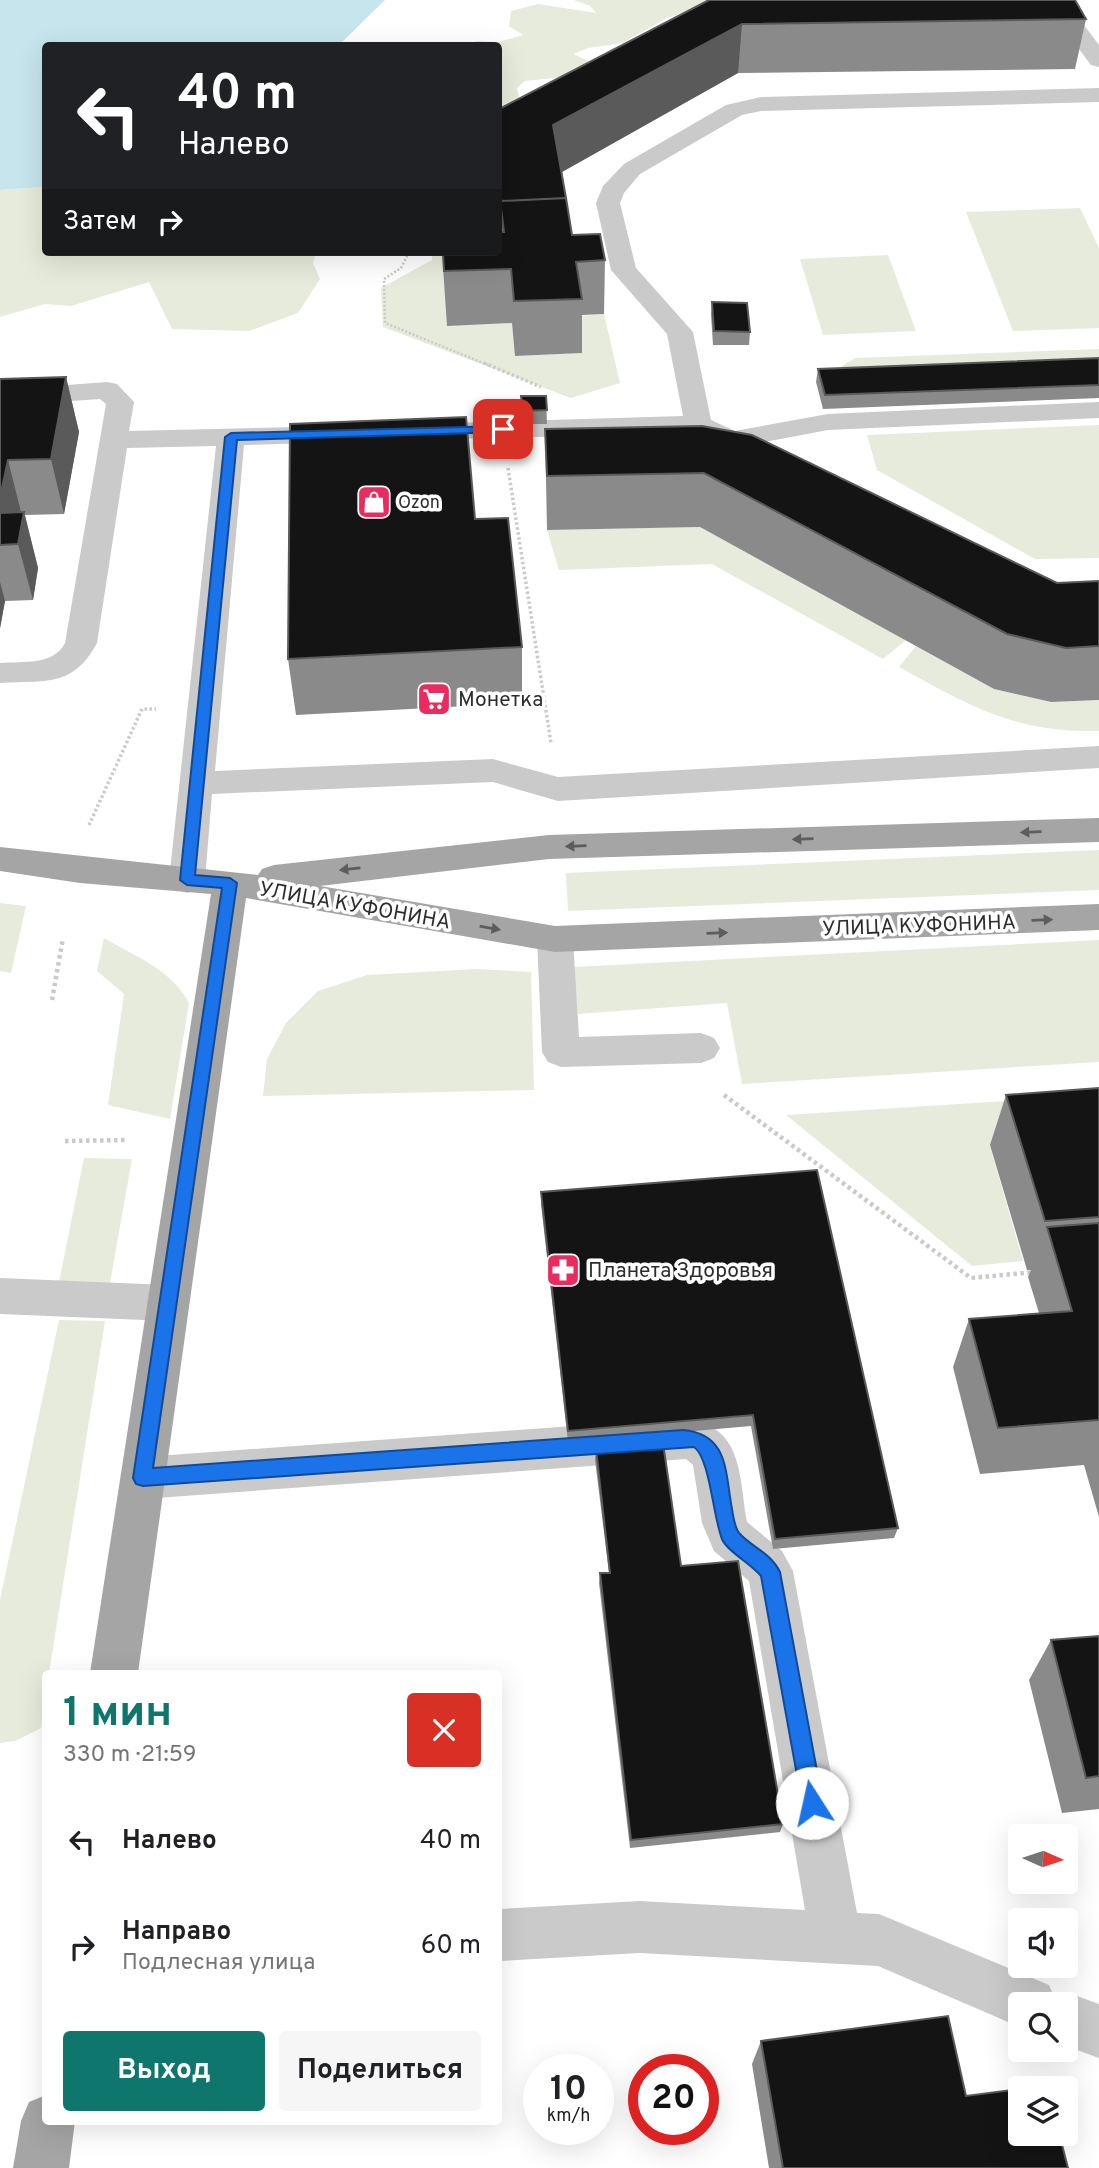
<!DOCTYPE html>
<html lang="ru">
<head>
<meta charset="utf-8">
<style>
  body { margin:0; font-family:Overpass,sans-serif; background:#f6f6f6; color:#202124; height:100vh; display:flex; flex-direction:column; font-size:26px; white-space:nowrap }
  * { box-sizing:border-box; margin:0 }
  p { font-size:23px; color:#757577 }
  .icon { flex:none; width:38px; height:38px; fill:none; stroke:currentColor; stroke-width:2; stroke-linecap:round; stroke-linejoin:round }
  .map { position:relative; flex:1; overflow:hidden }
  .details { position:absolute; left:42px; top:1670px; width:460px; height:455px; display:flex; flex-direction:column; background:#fff; border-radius:7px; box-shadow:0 7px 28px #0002 }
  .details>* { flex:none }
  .hud { position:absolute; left:42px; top:42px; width:460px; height:214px; border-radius:7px; box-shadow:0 7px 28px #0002; background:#202124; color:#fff; overflow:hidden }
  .needle { width:46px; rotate:93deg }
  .fabs { position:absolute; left:1008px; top:1824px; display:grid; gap:14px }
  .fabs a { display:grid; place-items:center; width:70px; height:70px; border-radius:7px; background:#fff; box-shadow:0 7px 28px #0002; font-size:35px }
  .speed { position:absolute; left:523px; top:2054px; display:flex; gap:14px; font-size:35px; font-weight:700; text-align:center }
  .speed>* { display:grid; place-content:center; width:91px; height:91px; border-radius:50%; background:#fff; box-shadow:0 7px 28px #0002; line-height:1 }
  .speed small { font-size:18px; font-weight:400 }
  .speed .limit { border:10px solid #d22; background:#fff; color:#111 }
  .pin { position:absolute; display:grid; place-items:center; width:60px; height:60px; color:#fff; margin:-30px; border-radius:14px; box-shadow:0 4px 10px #0006 }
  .me { position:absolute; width:77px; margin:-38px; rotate:350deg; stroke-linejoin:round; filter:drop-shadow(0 0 5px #0008) }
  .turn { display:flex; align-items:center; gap:24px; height:147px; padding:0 21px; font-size:32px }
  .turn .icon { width:91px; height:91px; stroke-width:2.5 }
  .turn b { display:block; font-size:49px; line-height:60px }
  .then { display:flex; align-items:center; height:66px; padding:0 21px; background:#0003; gap:14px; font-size:26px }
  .round { display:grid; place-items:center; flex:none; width:74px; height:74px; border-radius:7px; background:#f6f6f6 }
  .overview { display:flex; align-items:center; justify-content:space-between; height:119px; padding:0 21px }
  h1 { font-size:42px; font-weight:700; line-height:52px; color:#0f766e }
  .button { display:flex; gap:14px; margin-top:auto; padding:14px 21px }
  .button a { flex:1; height:80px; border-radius:7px; background:#0f766e; color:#fff; font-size:28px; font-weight:700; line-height:80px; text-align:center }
  .button a+a { background:#f6f6f6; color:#202124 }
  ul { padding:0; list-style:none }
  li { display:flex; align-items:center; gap:21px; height:105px; padding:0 21px }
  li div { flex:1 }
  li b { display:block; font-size:26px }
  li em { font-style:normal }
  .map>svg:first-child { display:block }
</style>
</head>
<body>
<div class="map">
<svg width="1099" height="2168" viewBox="0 0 1099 2168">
  <rect width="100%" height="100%" fill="#fff"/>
  <path fill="#e7ebdb" d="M574,0H763L698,7L667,18L623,43L588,48L573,54L593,63L564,77L525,81L517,88L521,104L499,116V46H472L476,41L499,42L523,35L509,26L511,11L538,4L596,13L590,6Z
    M45,187L46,252H316L313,263L320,279L298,313L249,331L172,329L149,282L71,306L45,304L0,317V190Z
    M1080,208L1099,248V328L1013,331L966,212Z
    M432,252H499L501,254L447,325L512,323L516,356L581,353L575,316L604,314L620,383L571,398L383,327L381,288L432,260Z
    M888,255L916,331L823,335L800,259Z
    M1099,349V371L816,382L855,358Z
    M1099,425V558L1035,559L877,470L867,435Z
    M700,527L906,640L883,659L712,564L559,570L547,530Z
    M916,646L994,689L1051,702L1099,700V731C1015,733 970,706 899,667Z
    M1099,850V890L568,911L566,873Z
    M0,903L26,906L11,973L0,971Z
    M104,938C136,957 171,969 189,1003L170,1119L108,1105L124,994L97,971Z
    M1099,940V1062L742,1084L727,1003L578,1014L573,967Z
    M477,969L531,972L534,1090L263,1096L267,1059L286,1023L318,991L367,975Z
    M1099,1095L990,1146L1023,1261L972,1266L786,1115Z
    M84,1158L132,1159L110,1283L59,1282Z
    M59,1320L105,1321L49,1673H46L45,1698L41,1728L15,1741L0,1743V1600Z"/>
  <path fill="#c6e5ec" d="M0,0H385L339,45L46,46L45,187L0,190Z"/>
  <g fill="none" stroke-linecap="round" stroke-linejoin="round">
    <path stroke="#cacaca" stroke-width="2.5" stroke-dasharray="2 2" stroke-linecap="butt" d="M409,252L401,268L384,279L385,323L488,365"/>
    <path stroke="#cacaca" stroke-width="3.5" stroke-dasharray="2.5 2.5" stroke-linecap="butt" d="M484,363L541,387
      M508,468L551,743
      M89,825L142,709H156"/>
    <path stroke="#cacaca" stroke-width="4.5" stroke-dasharray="3.5 3.5" stroke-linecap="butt" d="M52,1000L63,938
      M724,1095L971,1278L1035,1272
      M65,1141L127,1140"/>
    <path fill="#cacaca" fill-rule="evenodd" d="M1032,23L1084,25L1099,45V67L1091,65L1070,37L1024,35L1021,30L1024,25Z
      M1099,88V102L761,111L742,115L640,174L624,193L620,203L636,268L693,332L711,420L735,431L828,414L1099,402V418L828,430L760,443L764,449L760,455L750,458L740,455L693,433L413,440L403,438L399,432L403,426L413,424L683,416L667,334L611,270L596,203L603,186L624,164L726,105L761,97Z
      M107,382L117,384L134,402L129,431L343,426L353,428L357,434L353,440L343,442L244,445L215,771L493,759L558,777L1099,746V768L558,801L493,782L212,794L205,880L199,889L187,893L175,889L169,880L216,446L127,448L97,643C73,688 45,680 0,683V663C23,661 53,666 65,643L106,404L100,399L0,406V390Z
      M555,926L568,930L573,939L579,1037L701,1033L714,1038L720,1048L714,1058L701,1063L561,1067L548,1062L542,1052L537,939L542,930Z
      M0,1278L168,1285L183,1290L189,1303L183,1316L168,1321L0,1314Z
      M683,1418C693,1421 706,1423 715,1429C743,1447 741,1493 747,1522L782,1551L793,1571L857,1913L879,1914L1049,1985L1054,1997L1066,1992L1099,2004V2058L1066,2046V2004H1020V2027L878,1966L640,1953L499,1961V1909L640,1901L805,1910L749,1581L714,1551L702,1523L693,1465L686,1459L143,1499L127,1493L121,1478L127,1463L143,1457Z"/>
    <path fill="#a5a5a5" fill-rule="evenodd" d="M1099,818V842L549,859L320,886L555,926L1099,904V930L555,952L246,898L138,1673H90L211,894L80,883L0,871V847L258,875L262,869L274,865L549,835Z
      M46,2095V2121H75L69,2168H13L21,2121L29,2102Z"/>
  </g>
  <path fill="#8a8a8a" d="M709,0L1086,19L1075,69L738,73L562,172L572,235L605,260L604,314L582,315V353L515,356L512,323L447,326L442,252H499V109Z
    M712,302L750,332L749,345H713L711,315Z
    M1099,358V398L823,409L816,382L818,369Z
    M66,377L79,432L64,514L25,515L38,568L33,600L5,601L0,628V379Z
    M521,396H546L547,424H523Z
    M702,426L1057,583L1099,581V700L1051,702L994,689L700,527L547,530L545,429Z
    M475,519L522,647V703L296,715L288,659Z
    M1099,1088V1517L1084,1465L980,1474L953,1367L969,1319L1039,1313L1028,1277L1031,1270H1027L990,1145L1006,1095Z
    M541,1192L898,1528L894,1538L773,1549L751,1426L568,1442L541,1204Z
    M596,1449L681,1566L783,1824L780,1832L630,1848L599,1583L600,1573H609L595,1460Z
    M1099,1636V1809L1062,1813L1029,1680L1051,1640Z
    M761,2041L966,2096L1068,2168H769L752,2064Z"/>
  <path fill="#5a5a5a" d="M742,24L738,73L553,177V125Z
    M66,377L79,432L64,514L51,459Z
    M8,460L22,516L0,526V497Z
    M24,512L38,568L33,600L18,544Z
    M0,582L5,601L0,628Z"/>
  <path fill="#141414" stroke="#5a5a5a" stroke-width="2" d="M709,0H1075L1086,19L742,24L553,125L566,198L500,201V202L499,192V109Z
    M566,198L572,235L600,234L605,260L576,262L582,299L514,301L511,269L444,271L443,252H499V232H504L500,201Z
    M712,302L747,303L750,332L714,331Z
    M1099,358V385L825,395L818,369Z
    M66,377L51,459L8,460L0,497V379Z
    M521,396H546L547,410L523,411Z
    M466,417L475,519L508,518L522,647L288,659L290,424Z
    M702,426L752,435L1057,583L1099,581V646L1066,648L1007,634L704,473L547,476L545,429Z
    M24,512L18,544L0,545V513Z
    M1099,1088V1217L1045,1221L1006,1095Z
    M817,1170L898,1528L775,1539L753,1415L568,1431L541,1192Z
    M1099,1223V1420L998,1428L969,1319L1072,1311L1047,1227Z
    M663,1443L681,1566L738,1561L783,1824L631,1840L600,1573H610L596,1449Z
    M1099,1636V1776L1086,1778L1051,1640Z
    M948,2016L966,2096L1020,2089V2133H1059L1068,2168H783L761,2041Z
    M1047,2085L1048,2088H1026Z"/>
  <defs><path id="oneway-solid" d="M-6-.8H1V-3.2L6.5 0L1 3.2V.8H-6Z" transform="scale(1.75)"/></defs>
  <g fill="#5d5d5d">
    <use href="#oneway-solid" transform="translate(1031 832) rotate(178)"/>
    <use href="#oneway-solid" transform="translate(803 839) rotate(178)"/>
    <use href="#oneway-solid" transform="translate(576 846) rotate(178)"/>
    <use href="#oneway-solid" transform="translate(350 869) rotate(174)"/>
    <use href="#oneway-solid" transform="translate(1042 920) rotate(-2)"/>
    <use href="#oneway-solid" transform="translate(490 928) rotate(10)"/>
    <use href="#oneway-solid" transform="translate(717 933) rotate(-2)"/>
  </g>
  <path fill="#1a73e8" stroke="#114b97" stroke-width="2" d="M503,426L508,429L507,432L237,440L195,875L230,878L237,883L153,1468L683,1430C729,1434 725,1472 732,1509C733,1516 735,1529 740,1534C753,1548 771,1553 780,1572L823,1803L819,1810L812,1813L805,1810L802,1803L761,1576C751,1564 727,1551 722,1539C713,1517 710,1458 694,1447L143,1486L136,1484L133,1478L222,888L187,885L180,880L225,437L231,433Z"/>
  <defs>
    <g id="shop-square" transform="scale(1.75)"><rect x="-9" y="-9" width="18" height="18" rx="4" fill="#e92b60" stroke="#fff"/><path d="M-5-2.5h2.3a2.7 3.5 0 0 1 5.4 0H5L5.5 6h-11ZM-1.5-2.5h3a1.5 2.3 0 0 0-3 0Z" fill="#fff"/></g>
    <g id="supermarket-square" transform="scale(1.75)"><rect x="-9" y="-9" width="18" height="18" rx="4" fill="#e92b60" stroke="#fff"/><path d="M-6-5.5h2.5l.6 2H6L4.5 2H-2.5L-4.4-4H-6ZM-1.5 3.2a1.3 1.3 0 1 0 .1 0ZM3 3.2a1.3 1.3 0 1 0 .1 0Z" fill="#fff"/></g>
    <g id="pharmacy-square" transform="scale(1.75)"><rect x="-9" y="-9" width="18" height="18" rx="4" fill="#e92b60" stroke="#fff"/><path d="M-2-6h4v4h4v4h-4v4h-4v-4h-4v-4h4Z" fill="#fff"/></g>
  </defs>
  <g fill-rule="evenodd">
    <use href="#shop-square" x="374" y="502"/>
    <use href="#supermarket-square" x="434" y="699"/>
    <use href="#pharmacy-square" x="563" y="1270"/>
  </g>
  <g text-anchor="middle" stroke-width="7" stroke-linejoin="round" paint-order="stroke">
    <g font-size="18" fill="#2d2d2d" stroke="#fff" text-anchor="start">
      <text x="398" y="508">Ozon</text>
    </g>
    <g font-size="21" fill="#2d2d2d" stroke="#fff" text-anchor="start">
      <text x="458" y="706">Монетка</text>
      <text x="588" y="1277">Планета Здоровья</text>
    </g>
    <g font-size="21" fill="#2d2d2d" stroke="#fff">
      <text transform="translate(355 905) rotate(10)" y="7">УЛИЦА КУФОНИНА</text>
      <text transform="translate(919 925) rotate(-2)" y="7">УЛИЦА КУФОНИНА</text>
    </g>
  </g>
</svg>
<div class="fabs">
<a><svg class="needle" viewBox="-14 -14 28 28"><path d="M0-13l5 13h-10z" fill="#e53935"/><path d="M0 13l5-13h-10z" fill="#757577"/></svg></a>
<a><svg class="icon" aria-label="sound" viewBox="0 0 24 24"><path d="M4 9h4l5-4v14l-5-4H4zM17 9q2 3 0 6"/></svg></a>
<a><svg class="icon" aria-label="search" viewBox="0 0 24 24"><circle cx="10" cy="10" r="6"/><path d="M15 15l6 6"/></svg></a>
<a><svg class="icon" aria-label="layers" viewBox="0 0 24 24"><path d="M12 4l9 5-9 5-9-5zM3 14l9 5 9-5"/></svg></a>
</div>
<div class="speed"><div>10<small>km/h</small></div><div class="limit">20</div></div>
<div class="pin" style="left:503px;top:429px;background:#d93025"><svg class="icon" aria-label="arrive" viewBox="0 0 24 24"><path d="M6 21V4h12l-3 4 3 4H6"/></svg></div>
<svg class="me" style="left:812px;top:1803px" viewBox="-20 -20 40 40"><circle r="19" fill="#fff"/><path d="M0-13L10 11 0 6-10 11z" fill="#1a73e8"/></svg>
<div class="hud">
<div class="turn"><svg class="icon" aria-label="left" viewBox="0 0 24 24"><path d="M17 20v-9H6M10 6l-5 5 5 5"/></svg><div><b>40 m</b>Налево</div></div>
<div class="then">Затем<svg class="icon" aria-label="right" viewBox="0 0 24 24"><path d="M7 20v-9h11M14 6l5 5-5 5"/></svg></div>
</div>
<section class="details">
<div class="overview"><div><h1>1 мин</h1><p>330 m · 21:59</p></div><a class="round" style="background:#d93025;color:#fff"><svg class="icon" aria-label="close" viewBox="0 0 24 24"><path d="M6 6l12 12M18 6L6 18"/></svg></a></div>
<ul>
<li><svg class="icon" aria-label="left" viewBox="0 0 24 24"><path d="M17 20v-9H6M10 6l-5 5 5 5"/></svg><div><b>Налево</b></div><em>40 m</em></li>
<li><svg class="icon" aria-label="right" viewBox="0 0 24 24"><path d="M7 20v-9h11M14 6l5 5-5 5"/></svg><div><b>Направо</b><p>Подлесная улица</p></div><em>60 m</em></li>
</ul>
<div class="button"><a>Выход</a><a>Поделиться</a></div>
</section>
</div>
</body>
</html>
